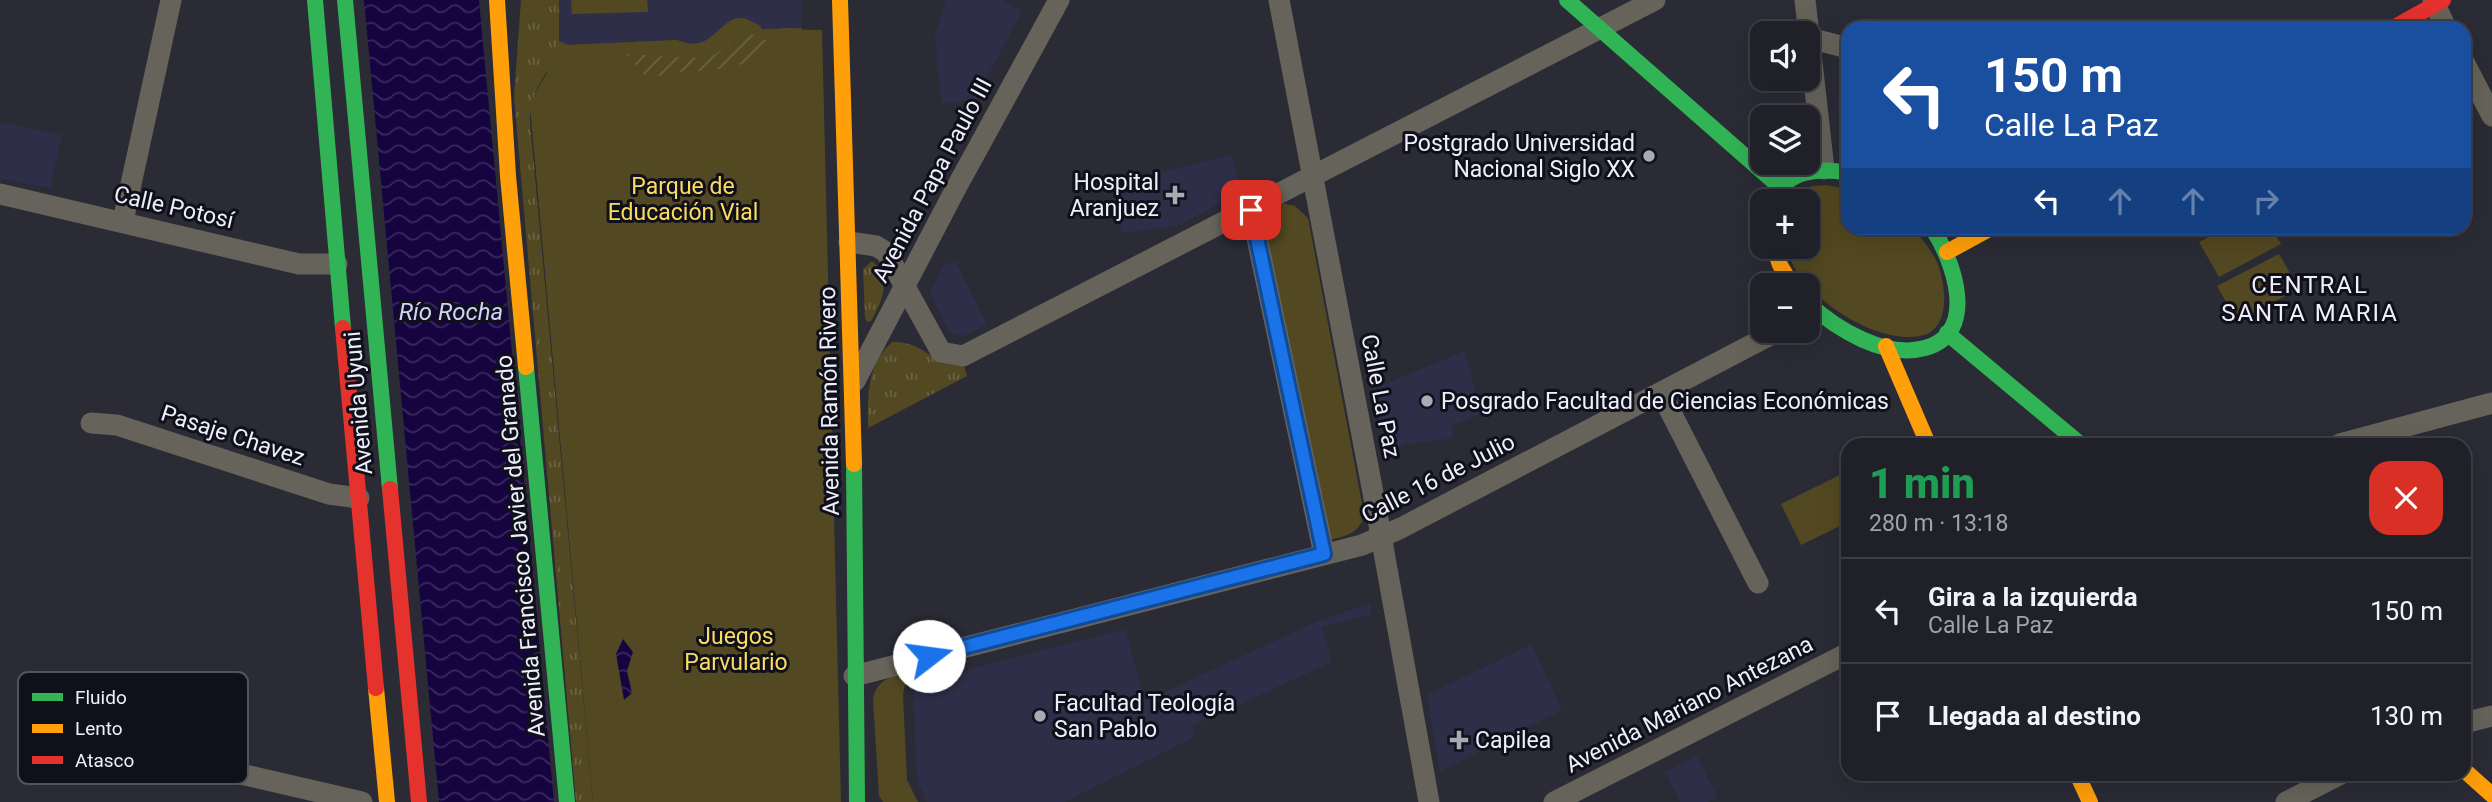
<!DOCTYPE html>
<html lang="es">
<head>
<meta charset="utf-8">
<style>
  body { margin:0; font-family:Roboto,sans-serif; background:#2d2d34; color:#f1f3f6; height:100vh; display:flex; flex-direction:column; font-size:26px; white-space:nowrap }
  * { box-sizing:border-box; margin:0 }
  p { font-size:23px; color:#a2a3a8 }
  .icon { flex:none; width:38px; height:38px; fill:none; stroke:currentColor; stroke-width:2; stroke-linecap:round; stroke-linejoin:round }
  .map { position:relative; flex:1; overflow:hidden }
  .side { position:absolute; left:1841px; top:438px; width:630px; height:343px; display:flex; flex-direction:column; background:#202028; border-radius:21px; box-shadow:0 7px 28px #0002,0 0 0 2px #3d3e45 }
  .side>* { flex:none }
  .top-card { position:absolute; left:1841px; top:21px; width:630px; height:214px; border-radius:21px; box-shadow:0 7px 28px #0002,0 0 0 2px #3d3e45; background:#1a4fa0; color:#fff; overflow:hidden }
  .tools { position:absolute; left:1750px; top:21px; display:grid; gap:14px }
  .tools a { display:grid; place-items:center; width:70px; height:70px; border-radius:14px; background:#202028; box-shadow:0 7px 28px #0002,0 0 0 2px #3d3e45; font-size:35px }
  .pin { position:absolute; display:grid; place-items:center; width:60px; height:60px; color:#fff; margin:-30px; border-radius:14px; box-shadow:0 4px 10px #0006 }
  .me { position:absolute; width:77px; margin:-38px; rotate:75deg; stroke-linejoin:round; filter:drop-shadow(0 0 5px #0008) }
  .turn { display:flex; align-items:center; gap:24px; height:147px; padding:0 28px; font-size:32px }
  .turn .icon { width:91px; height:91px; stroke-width:2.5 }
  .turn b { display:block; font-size:49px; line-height:60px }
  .lanes { display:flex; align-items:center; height:66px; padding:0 28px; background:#0003; justify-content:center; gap:35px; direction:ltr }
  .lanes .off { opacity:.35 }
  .round { display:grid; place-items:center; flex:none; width:74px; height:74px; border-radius:21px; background:#2d2d34 }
  .headline { display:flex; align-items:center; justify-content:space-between; height:119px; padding:0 28px }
  h1 { font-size:42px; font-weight:800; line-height:52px; color:#1e9e55 }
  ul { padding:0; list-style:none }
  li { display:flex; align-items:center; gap:21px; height:105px; padding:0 28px; border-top:2px solid #3d3e45 }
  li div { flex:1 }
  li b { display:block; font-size:26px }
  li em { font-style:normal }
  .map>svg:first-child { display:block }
</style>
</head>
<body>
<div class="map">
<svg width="2492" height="802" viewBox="0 0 2492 802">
  <defs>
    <pattern id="grass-tufts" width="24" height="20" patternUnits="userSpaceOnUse" patternTransform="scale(1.75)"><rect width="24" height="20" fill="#524821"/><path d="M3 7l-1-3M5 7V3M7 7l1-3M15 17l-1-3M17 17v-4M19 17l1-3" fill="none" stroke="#6b6342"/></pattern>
    <pattern id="garden-furrows" width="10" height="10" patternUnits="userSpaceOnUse" patternTransform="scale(1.75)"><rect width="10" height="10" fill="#524821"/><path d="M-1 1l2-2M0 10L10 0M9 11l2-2" fill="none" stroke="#6b6342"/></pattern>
    <pattern id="water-waves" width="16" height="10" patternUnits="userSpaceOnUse" patternTransform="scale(1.75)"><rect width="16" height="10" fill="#160441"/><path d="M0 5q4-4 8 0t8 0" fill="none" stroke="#38295d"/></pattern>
  </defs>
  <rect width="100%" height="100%" fill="#2b2b36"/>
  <path fill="#2f2e48" d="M559,0H801L802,28L761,29L730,22L713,37L698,44L687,45L676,40L568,45L559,41Z
    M947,0H1002L1022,11L975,100L941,104L935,33Z
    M0,122L62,135L50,188L0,178Z
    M1232,155L1241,193L1176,226L1122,233L1113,183Z
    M956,262L987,324L963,336L949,332L930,293L944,264Z
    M1465,351L1481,414L1451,426L1453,438L1406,444L1385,455L1373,389Z
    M1370,603L1372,614L1322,627L1332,662L1192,726L1196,736L1064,802H927L917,778L913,689L921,682L1125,629L1145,701L1318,621Z
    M1532,644L1562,710L1440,772L1427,695Z
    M1697,756L1717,797L1708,802H1680L1665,772Z"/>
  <path fill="url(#grass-tufts)" d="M521,0H559V41L568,45L677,40C713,56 716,20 740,18C747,18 754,23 761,26V29L802,28L805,49L546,73C535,90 530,102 530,123L593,802H576L514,97Z
    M872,261C893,278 882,302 871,321L867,322L865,318L863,269Z
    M892,342C926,341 929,365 964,366L967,376L868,428C868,396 866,366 892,342Z"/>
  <path fill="#524821" d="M571,0H647L648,12L572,14Z
    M744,18L761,26V29L822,30L841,802H593L530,107C536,83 558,66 559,41L568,45L677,40C711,55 717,20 744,18Z
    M1825,185L1848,189V228H1912C1921,238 1931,249 1937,262C1946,284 1952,330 1920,336C1878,344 1814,303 1794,267C1791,261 1789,253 1788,247H1808V201H1790C1797,187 1811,186 1825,185Z
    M1281,203L1295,206L1308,218L1364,514C1361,534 1344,536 1327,541L1259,215Z
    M2226,228H2272L2281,244L2219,277L2199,242Z
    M2279,254L2299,289L2237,321L2217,286Z
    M1848,471V522L1801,545L1781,504Z
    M914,671L905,684L903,695L907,780L918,802H883L879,796L873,699C878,676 894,677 914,671Z"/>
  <path fill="url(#garden-furrows)" d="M746,34L758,35L769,42C760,72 699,70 674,73C665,74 656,77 647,78L626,54C644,54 702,62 715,54C729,47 727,37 746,34Z"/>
  <path fill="url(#water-waves)" d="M364,0H479L554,802H439Z
    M623,639L633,652L627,671L632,693L624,700L616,654Z"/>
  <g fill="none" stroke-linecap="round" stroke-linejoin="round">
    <path stroke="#66635a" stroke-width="21" d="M1279,0L1378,519L1429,802
      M1805,0L1824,169
      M2433,0L2446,28
      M1809,38L1848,48
      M2464,62L2492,116
      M0,194L299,264H337
      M1251,210L1324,554
      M123,221L171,0
      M849,242L876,246L886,252L941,352L963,356L1655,0
      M855,381L955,190L1059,0
      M1661,393L1758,583
      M91,423L117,425L329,494L359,498
      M2340,444L2492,403
      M854,676L1362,545L1401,528L1778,331
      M45 735a20 20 0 1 1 40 0a20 20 0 1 1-40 0Z
      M2464,723L2492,716
      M85,738L362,802
      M1554,802L1848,653
      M2286,802L2341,774"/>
    <path stroke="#30b455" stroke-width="16" d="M315,0L343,328
      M345,0L390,489
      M1567,0L1780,187
      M1774,201C1784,170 1820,167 1848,173
      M1808,303C1836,329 1885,359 1925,348C1980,333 1953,259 1932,228
      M1947,333L2080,444
      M526,367L567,802
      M854,464L857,802"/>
    <path stroke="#ff9f0a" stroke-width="16" d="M497,0L508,176L526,367
      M840,0L854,464
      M1774,247L1780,265L1792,285
      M1947,252L1991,228
      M1886,346L1928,444
      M376,688L387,802
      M2464,770L2492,795
      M2077,774L2090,802"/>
    <path stroke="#e5322d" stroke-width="16" d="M2393,28L2443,0
      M343,328L376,688
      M390,489L419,802"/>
  </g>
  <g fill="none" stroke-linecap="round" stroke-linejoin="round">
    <g stroke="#114b97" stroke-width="18">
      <path id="route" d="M929,656L1324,554L1251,210"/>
    </g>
    <use href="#route" stroke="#1a73e8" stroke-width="12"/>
  </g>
  <g fill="#aaaab7" stroke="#10101a" stroke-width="2.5">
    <circle cx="1649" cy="156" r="7"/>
    <path d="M1171.5 184.5h7v7h7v7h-7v7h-7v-7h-7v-7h7z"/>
    <circle cx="1427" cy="401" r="7"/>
    <circle cx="1040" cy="716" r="7"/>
    <path d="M1455.5 729.5h7v7h7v7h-7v7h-7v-7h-7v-7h7z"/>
  </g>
  <g text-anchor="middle" stroke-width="6" stroke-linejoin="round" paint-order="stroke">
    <g font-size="23" fill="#eeeefd" stroke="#10101a" text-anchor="start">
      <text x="1635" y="151" text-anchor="end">Postgrado Universidad<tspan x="1635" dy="26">Nacional Siglo XX</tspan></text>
      <text x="1159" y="190" text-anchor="end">Hospital<tspan x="1159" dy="26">Aranjuez</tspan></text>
      <text x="1441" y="409">Posgrado Facultad de Ciencias Económicas</text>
      <text x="1054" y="711">Facultad Teología<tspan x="1054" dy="26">San Pablo</tspan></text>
      <text x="1475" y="748">Capilea</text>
    </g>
    <g font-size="23" fill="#eeeefd" stroke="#10101a">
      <text transform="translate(932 180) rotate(-62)" y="8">Avenida Papa Paulo III</text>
      <text transform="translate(174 207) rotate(13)" y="8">Calle Potosí</text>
      <text transform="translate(1381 396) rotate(79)" y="8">Calle La Paz</text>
      <text transform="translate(829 401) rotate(-91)" y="8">Avenida Ramón Rivero</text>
      <text transform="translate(358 403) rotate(-95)" y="8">Avenida Uyuni</text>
      <text transform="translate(233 435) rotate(18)" y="8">Pasaje Chavez</text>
      <text transform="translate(1438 478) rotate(-27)" y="8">Calle 16 de Julio</text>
      <text transform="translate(520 546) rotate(-95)" y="8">Avenida Francisco Javier del Granado</text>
      <text transform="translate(1689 704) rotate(-27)" y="8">Avenida Mariano Antezana</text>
    </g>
    <g font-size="23" fill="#fbdc60" stroke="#10101a">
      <text x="683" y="194">Parque de<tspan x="683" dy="26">Educación Vial</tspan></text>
      <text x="736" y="644">Juegos<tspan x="736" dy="26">Parvulario</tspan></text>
    </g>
    <g font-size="24" letter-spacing="2" fill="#eeeefd" stroke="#10101a">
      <text x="2310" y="293">CENTRAL<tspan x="2310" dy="28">SANTA MARIA</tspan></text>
    </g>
    <g font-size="24" font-style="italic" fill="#d3d2fd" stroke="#10101a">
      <text x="451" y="320">Río Rocha</text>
    </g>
  </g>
  <rect x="18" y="672" width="230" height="112" rx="10" fill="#10101a" stroke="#53535e" stroke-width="2"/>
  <rect x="32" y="693" width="31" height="8" fill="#30b455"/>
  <rect x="32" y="724" width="31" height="9" fill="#ff9f0a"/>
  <rect x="32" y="756" width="31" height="8" fill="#e5322d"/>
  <g font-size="19" fill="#eeeefd">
    <text x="75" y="704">Fluido</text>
    <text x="75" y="735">Lento</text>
    <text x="75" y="767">Atasco</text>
  </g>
</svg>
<div class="tools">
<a><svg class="icon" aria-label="sound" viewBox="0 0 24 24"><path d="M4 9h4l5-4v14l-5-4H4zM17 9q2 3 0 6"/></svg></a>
<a><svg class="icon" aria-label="layers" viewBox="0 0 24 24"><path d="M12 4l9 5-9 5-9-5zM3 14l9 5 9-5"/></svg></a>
<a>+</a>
<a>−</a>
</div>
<div class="pin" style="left:1251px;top:210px;background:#d93025"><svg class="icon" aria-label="arrive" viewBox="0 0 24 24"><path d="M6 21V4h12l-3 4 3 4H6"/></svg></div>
<svg class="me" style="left:929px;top:656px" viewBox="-20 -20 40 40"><circle r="19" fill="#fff"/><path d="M0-13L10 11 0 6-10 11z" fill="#1a73e8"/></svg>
<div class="top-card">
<div class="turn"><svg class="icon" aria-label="left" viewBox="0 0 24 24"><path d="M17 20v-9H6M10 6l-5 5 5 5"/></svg><div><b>150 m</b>Calle La Paz</div></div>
<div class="lanes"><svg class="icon" aria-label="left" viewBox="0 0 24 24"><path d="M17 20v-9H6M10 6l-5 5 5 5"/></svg><svg class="icon off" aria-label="ahead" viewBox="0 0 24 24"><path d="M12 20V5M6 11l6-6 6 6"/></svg><svg class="icon off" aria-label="ahead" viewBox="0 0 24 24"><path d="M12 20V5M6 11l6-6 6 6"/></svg><svg class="icon off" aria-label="right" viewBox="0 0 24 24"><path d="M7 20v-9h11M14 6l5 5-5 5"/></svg></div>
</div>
<section class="side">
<div class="headline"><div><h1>1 min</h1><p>280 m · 13:18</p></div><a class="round" style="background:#d93025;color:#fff"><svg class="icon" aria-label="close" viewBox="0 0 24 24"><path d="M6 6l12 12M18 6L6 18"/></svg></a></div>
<ul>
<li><svg class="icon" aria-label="left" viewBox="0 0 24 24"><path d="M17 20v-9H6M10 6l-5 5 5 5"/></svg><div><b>Gira a la izquierda</b><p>Calle La Paz</p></div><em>150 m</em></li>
<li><svg class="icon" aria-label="arrive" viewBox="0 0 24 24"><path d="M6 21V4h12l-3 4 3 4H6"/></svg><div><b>Llegada al destino</b></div><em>130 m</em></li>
</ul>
</section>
</div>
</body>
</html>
